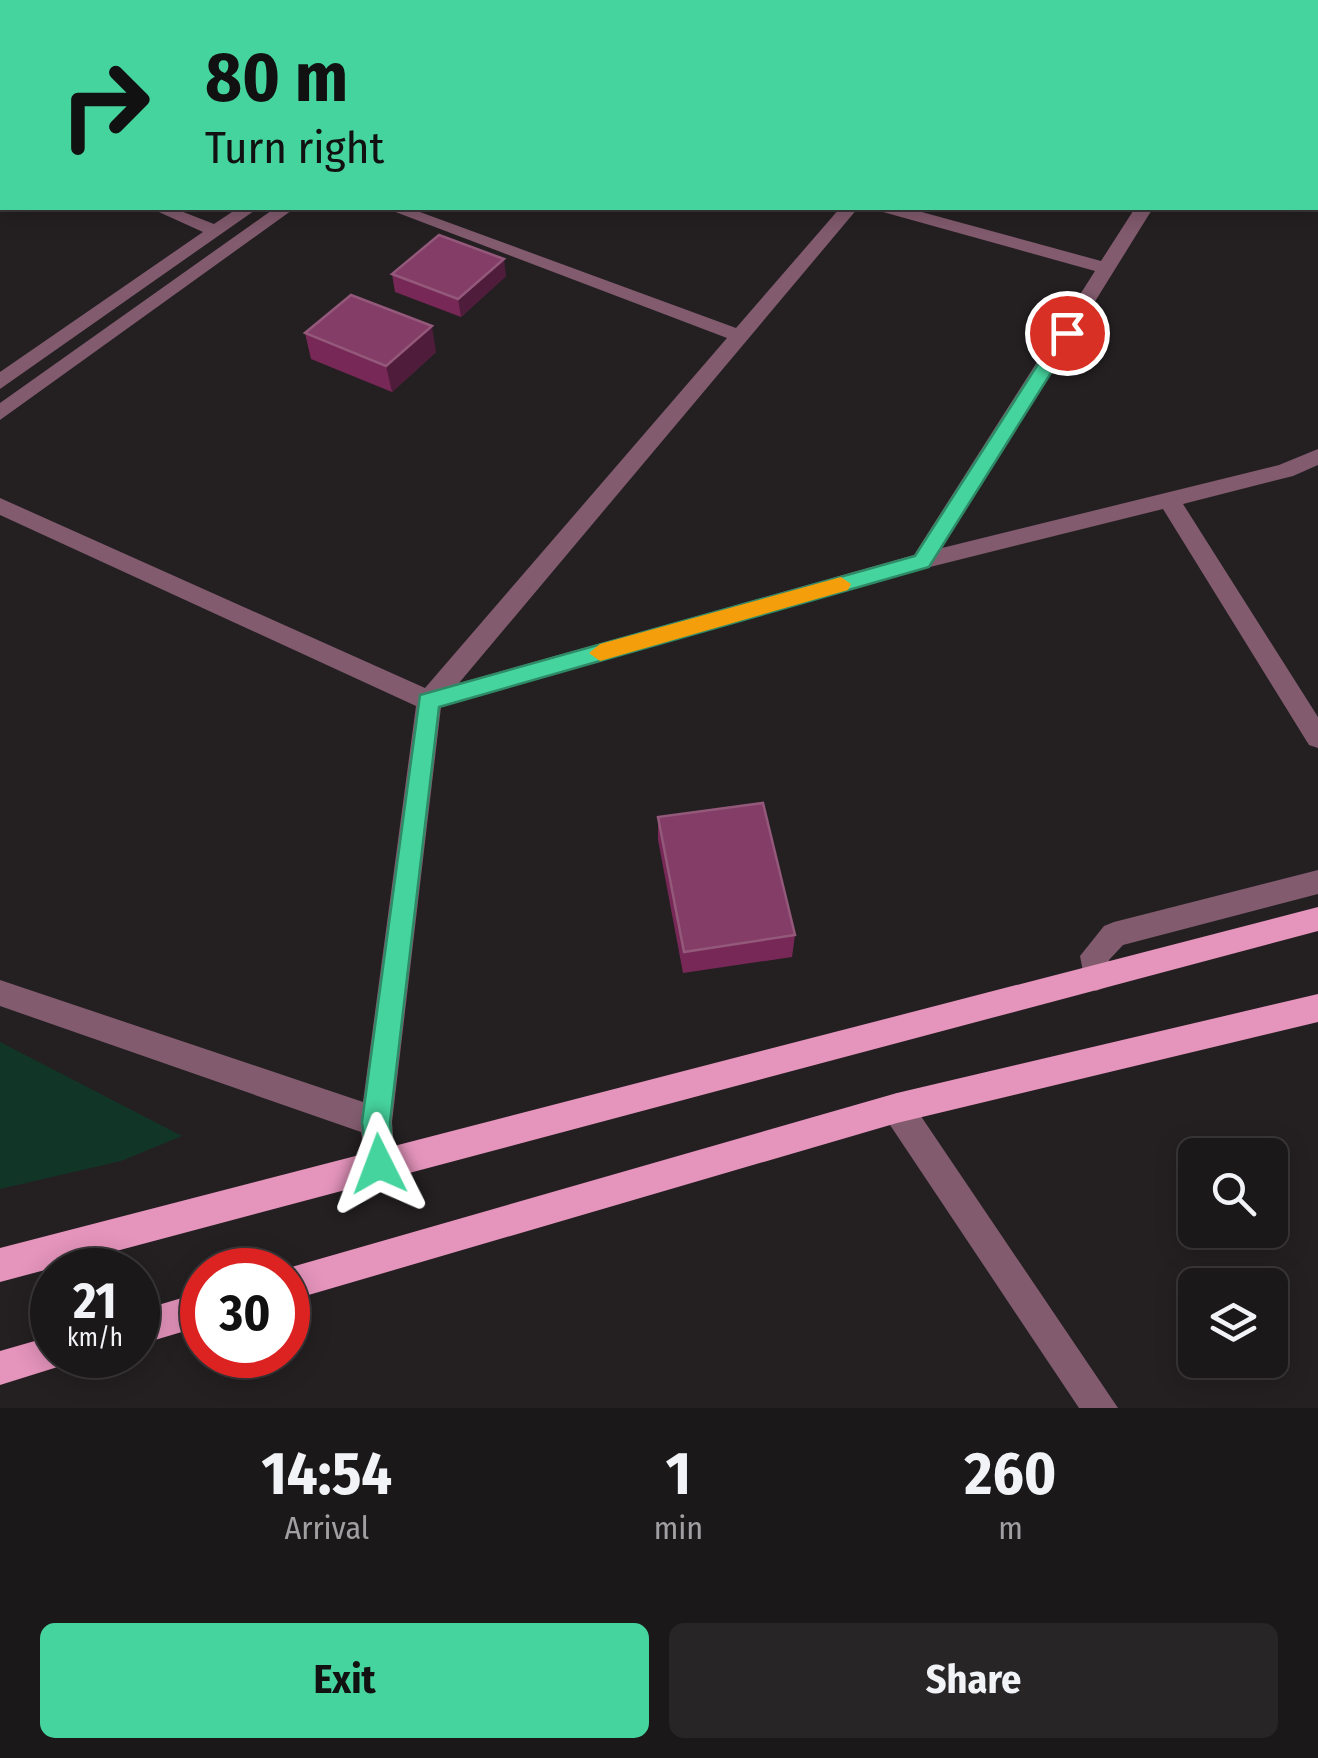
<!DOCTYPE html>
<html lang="en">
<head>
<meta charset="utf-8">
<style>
  body { margin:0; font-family:"Fira Sans Condensed",sans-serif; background:#282527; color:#f1f3f6; height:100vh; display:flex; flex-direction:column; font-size:38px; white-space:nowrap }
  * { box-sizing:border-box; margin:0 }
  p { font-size:32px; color:#a0a0a2 }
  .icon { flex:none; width:55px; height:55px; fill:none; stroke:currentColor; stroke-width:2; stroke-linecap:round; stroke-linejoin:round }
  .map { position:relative; height:1408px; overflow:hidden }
  .sheet { display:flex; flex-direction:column; background:#1b181a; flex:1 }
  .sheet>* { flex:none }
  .top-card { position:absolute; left:0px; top:0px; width:1320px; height:210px; box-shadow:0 5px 25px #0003,0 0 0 2px #393739; background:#46d49e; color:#111; overflow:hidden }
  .tools { position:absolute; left:1178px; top:1138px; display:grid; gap:20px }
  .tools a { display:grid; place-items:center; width:110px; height:110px; border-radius:15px; background:#1b181a; box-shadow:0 5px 25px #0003,0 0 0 2px #393739; font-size:50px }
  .speed { position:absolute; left:30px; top:1248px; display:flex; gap:20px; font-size:50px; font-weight:700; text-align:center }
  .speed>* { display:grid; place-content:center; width:130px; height:130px; border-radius:50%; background:#1b181a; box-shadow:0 5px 25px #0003,0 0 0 2px #393739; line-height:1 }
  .speed small { font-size:25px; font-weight:400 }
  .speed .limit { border:15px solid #d22; background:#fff; color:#111 }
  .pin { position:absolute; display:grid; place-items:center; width:85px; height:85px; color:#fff; margin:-42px; border:5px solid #fff; border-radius:50%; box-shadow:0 2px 10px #0007 }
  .me { position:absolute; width:110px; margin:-55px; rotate:357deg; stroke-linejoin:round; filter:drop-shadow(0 0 8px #0008) }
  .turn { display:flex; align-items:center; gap:35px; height:210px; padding:0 40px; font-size:45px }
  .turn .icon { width:130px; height:130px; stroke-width:2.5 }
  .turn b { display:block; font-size:70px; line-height:85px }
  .eta { display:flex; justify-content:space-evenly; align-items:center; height:170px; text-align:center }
  .eta b { font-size:60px; font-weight:700; line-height:70px }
  .button { display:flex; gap:20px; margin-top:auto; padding:20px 40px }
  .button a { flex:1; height:115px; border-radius:15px; background:#46d49e; color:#111; font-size:40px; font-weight:700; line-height:115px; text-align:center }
  .button a+a { background:#282527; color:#f1f3f6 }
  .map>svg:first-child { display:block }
</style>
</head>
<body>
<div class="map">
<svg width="1318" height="1408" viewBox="0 0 1318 1408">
  <rect width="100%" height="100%" fill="#242022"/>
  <path fill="#113627" d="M0,1042L182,1136L121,1161L0,1189Z"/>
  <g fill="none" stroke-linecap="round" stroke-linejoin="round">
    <path fill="#825b6e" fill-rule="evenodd" d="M400,0H423L424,2H401Z
      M883,0H906L907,2H884Z
      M2,59V70L0,71V60Z
      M0,136L2,137V147H0Z
      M150,208H173L214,224L238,208H258L0,389V372L203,232Z
      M275,208H295L0,420V403Z
      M385,208H409L736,328L840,208H858L459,683L914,555L1095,271L883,212L880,208H907L1101,261L1135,208H1153L942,548L1279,465L1318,449V465L1293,476L1183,504L1318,717V748L1309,745L1163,509L922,569L441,707L392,1122L395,1164L390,1175L379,1180L368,1175L361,1132L0,1006V980L363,1102L416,706L0,515V498L425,688L727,338Z
      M1318,870V894L1123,945L1109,960L1110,978L1106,987L1096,991L1086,987L1080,956L1104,926L1114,922Z
      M897,1093L908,1097L1118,1408H1079L886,1119L882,1108L886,1097Z"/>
    <path fill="#e594bc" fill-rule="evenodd" d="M1318,907V931L0,1282V1248Z
      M1318,994V1022L897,1123L288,1301V1270H284L288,1268L897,1093Z
      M202,1292V1326L138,1345V1311Z
      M52,1336V1355H68L64,1365L0,1385V1351Z"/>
  </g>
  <path fill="#772856" d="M1094,0H1210L1216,2H1093Z
    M392,274L506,276L461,317L395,292Z
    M305,333L436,352L392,392L311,359Z
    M658,817L795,935L792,957L683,973L658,840Z"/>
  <path fill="#501c3b" d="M504,259L506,276L461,317L458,299Z
    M432,326L436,352L392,392L386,366Z"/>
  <path fill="#833d66" stroke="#93587a" stroke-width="2.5" d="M1142,0H1210L1217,2H1152Z
    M439,235L504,259L458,299L392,274Z
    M351,295L432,326L386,366L305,333Z
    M763,803L795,935L684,952L658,817Z"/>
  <path fill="#46d49e" stroke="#2e8a67" stroke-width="2.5" d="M1067,328L1076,333L929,567L439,707L390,1122L394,1164L389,1174L379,1179L369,1174L362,1122L420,695L915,556L1058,333Z"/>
  <path fill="#f59e0b" d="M841,577L851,584L848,590L600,661L589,653L600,644Z"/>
</svg>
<div class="tools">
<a><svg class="icon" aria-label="search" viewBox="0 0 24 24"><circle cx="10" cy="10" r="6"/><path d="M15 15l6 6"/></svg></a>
<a><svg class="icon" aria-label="layers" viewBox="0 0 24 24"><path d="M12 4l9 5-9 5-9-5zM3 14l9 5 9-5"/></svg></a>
</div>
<div class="speed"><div>21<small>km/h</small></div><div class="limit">30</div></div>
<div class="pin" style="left:1067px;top:333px;background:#d93025"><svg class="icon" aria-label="arrive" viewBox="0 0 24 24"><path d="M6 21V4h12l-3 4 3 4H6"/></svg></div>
<svg class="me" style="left:379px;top:1164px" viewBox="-20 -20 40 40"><path d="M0-17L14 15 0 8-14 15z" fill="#46d49e" stroke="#fff" stroke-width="4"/></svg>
<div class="top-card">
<div class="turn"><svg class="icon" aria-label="right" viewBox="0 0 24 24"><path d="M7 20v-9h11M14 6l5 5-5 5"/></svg><div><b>80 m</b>Turn right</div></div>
</div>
</div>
<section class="sheet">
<div class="eta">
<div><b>14:54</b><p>Arrival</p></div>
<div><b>1</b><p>min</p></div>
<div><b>260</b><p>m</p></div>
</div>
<div class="button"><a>Exit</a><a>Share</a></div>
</section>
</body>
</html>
